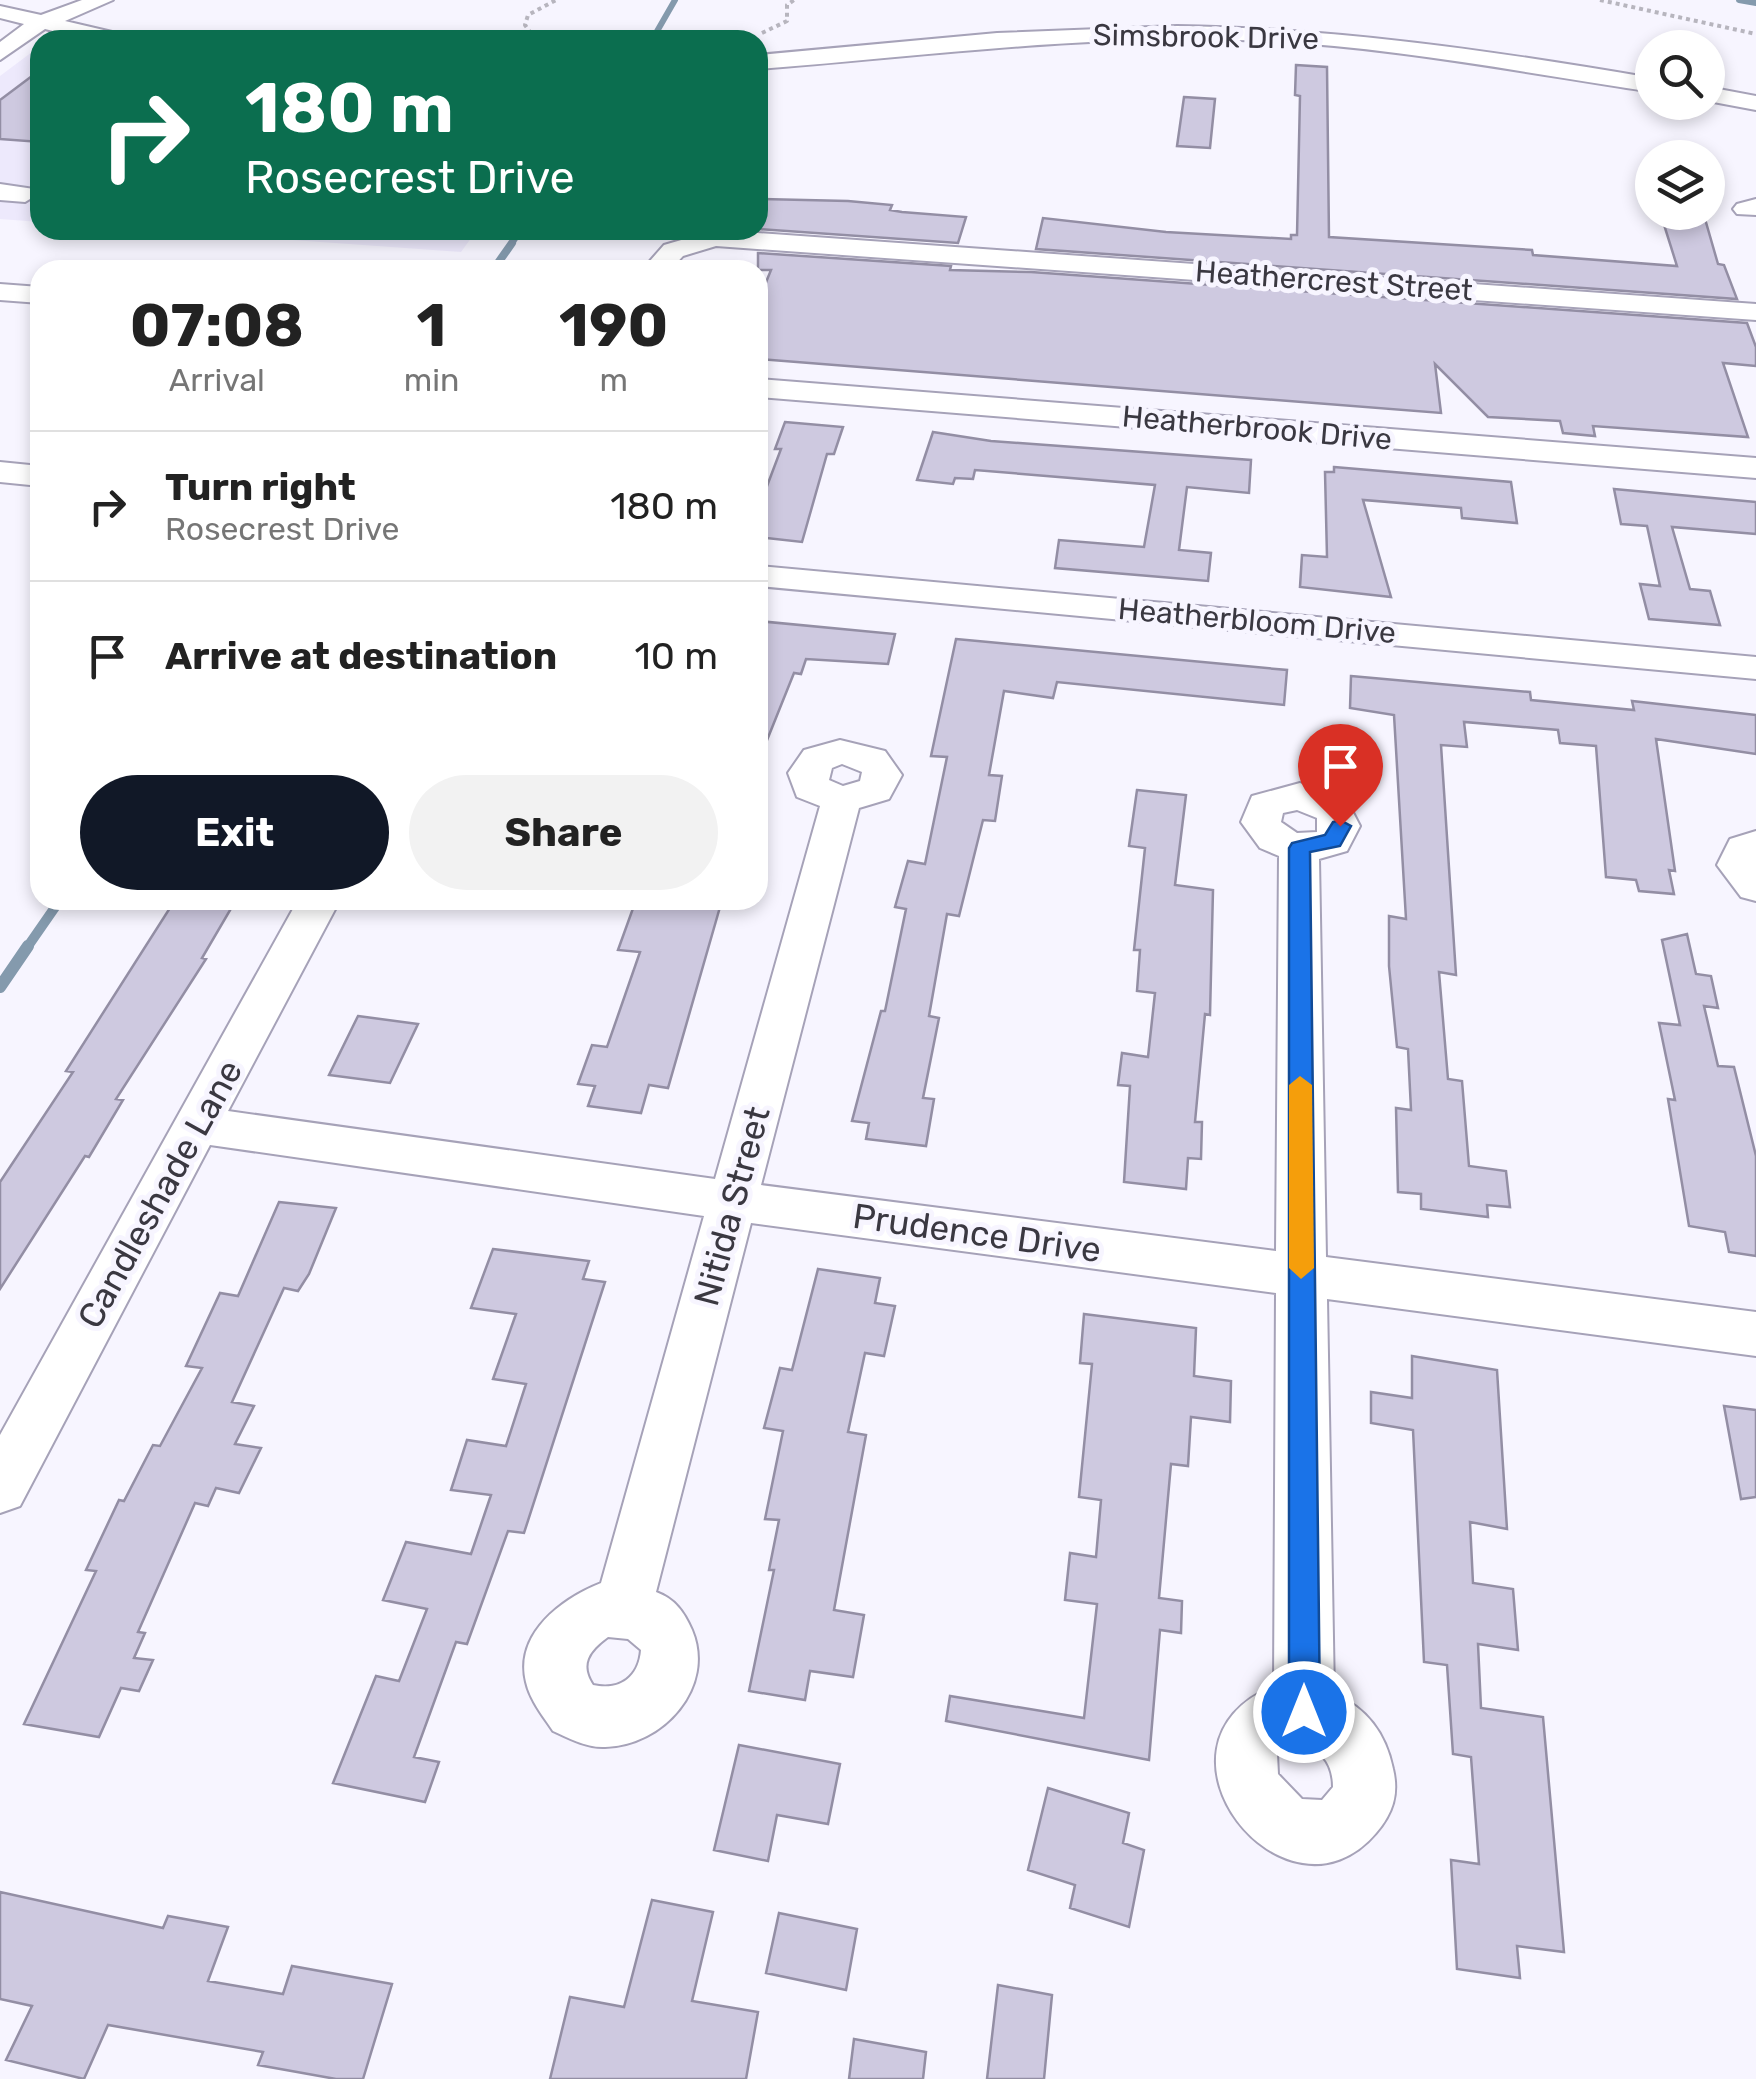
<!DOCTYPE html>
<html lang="en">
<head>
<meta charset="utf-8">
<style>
  body { margin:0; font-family:Rubik,sans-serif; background:#f2f2f2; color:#222; height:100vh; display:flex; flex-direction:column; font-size:38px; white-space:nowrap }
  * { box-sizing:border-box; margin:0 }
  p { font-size:32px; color:#767676 }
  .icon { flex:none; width:55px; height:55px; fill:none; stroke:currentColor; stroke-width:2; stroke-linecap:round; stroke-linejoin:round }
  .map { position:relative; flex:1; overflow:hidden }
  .panel { position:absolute; left:30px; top:260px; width:738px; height:650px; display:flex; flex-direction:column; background:#fff; border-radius:30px; box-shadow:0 5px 15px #0003 }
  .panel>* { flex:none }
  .top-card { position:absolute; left:30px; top:30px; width:738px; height:210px; border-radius:30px; box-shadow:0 5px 15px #0003; background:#0b6e4f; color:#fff; overflow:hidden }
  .tools { position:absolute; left:1635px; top:30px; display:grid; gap:20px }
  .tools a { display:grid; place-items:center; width:90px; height:90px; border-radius:50%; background:#fff; box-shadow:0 5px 15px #0003; font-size:50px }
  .pin { position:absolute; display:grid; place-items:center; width:85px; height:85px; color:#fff; margin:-102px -42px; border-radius:50% 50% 50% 0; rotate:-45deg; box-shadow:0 0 10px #0007 }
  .pin .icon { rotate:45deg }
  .me { position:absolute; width:110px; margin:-55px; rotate:0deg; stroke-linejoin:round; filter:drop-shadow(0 0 8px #0008) }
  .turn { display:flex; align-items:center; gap:35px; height:210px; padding:0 50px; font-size:45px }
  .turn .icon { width:130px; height:130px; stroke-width:2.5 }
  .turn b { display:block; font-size:70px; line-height:85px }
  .eta { display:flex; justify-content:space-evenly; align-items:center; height:170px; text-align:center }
  .eta b { font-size:60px; font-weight:700; line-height:70px }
  .action { display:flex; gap:20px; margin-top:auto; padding:20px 50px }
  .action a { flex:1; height:115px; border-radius:60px; background:#111827; color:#fff; font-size:40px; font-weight:700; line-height:115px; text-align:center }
  .action a+a { background:#f2f2f2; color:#222 }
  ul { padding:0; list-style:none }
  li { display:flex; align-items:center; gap:30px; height:150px; padding:0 50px; border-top:2px solid #e0e0e0 }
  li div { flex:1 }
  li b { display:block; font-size:38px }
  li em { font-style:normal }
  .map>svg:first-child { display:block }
</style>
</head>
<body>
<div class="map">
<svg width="1756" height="2079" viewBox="0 0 1756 2079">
  <rect width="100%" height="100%" fill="#f7f5ff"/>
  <path fill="#ede9fc" d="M40,46V222L0,219V76Z
    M154,230H477L461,252Z"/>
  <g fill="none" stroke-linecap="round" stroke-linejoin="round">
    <path stroke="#849aad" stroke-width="6" d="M1739,0L1756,3
      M652,40L675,0
      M510,246L521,230"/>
    <path stroke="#849aad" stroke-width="8" d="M493,270L512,243"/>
    <path stroke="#849aad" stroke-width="10" d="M26,949L60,900"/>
    <path stroke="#849aad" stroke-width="12" d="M0,987L28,946"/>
  </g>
  <path fill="#cec9e0" stroke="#938ea4" stroke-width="2.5" d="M1296,65L1327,67L1329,237L1532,250L1533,255L1677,266L1660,212H1703L1718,264L1724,265L1737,299L1036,249L1043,218L1166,232L1291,239V235H1297L1300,96L1295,95Z
    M40,70V142L0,139V100Z
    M1184,97L1215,99L1210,148L1177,146Z
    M758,199L848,201L892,205L890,210L902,212L966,217L958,243L758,229Z
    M758,253L951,266L950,270L1031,272L1747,323L1756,347V366L1723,363L1748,437L1593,426L1595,436L1563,433L1560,421L1488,417L1435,364L1441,413L758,359V302L771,270H758Z
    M785,422L843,427L834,454H827L802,542L758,537V510L781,449H775Z
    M933,432L991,441L1251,460L1249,493L1187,487L1179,550L1211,553L1208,581L1055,568L1059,540L1144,547L1155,485L975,470L973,479L955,478L953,484L917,480Z
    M1334,467L1511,482L1517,523L1462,518L1461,508L1363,500L1391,597L1300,587L1302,555L1327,557L1325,472H1334Z
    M1614,489L1756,502V534L1672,527L1690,589L1710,591L1720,625L1649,619L1640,584L1660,586L1647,526L1621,524Z
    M758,621L895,634L888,664L806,659L801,674L794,673L759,760Z
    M956,639L1287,670L1284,705L1057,682L1053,698L1004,691L989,775L1002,776L995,821L983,820L959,916L947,914L929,1016L939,1018L923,1098L934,1099L926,1146L866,1139L869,1123L852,1121L881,1011H885L906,909L895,907L908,861L925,864L947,757L931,756Z
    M1351,676L1530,692L1531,700L1634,710L1632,701L1756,715V754L1656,739L1675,871L1669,870L1674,894L1639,891L1636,880L1606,877L1596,746L1560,743L1558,730L1464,722L1467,747L1441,745L1456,975L1439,972L1448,1079L1462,1081L1469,1166L1506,1171L1510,1207L1487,1205L1488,1217L1421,1209V1194L1398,1192L1396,1108L1411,1110L1408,1049L1397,1047L1389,966V916L1406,919L1394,715L1350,708Z
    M1137,790L1186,795L1175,885L1213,890L1210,1015L1205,1014L1195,1122H1202L1201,1159L1188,1158L1186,1189L1124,1182L1130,1086L1118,1085L1122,1053L1148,1057L1155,993L1137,991L1140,950H1134L1145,848L1129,846Z
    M175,900H236L202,958L206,959L116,1099L123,1100L89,1157L85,1156L0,1289V1182L73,1072L66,1071Z
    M636,900H722L668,1088L649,1085L641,1113L588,1106L595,1086L578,1084L592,1045L607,1047L640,952L618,950Z
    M1687,934L1696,974L1711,976L1718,1008L1704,1006L1718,1066L1734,1067L1756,1156V1256L1729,1252L1725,1232L1689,1226L1668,1099L1675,1100L1659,1023L1680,1025L1662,940Z
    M358,1016L418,1024L390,1083L329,1075Z
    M279,1202L336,1208L309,1274L298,1291L284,1288L232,1402L254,1406L235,1444L261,1448L239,1493L216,1488L208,1506L195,1503L138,1632L145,1633L134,1658L153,1660L139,1691L121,1688L99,1737L24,1724L96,1571L86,1570L119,1500L124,1501L153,1445L160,1446L202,1368L186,1366L220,1293L238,1296Z
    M493,1249L589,1261L583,1279L605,1282L524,1533L508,1531L467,1644L456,1642L414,1757L439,1762L425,1802L333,1783L376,1676L399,1681L427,1609L383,1600L406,1542L471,1554L491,1495L451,1490L467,1440L506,1446L526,1384L493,1379L516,1314L471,1308Z
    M818,1269L880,1278L875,1303L895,1306L884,1356L865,1353L848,1432L866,1435L834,1610L864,1615L853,1677L810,1671L805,1700L749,1691L774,1570H769L779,1520L765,1519L783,1431L764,1428L780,1368L792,1370Z
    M1084,1314L1196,1328L1194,1376L1231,1381L1230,1422L1191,1417L1188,1466L1171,1464L1159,1598L1182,1601L1181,1633L1160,1630L1149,1760L946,1721L950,1696L1084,1718L1097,1604L1065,1600L1070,1553L1096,1557L1101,1500L1079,1497L1092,1364L1080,1363Z
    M1412,1356L1497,1370L1507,1529L1470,1522L1473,1583L1513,1589L1518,1650L1478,1644L1481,1708L1543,1717L1564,1952L1517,1946L1520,1978L1457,1969L1451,1860L1479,1864L1471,1757L1453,1754L1447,1665L1424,1662L1413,1430L1371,1423V1392L1412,1398Z
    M1724,1406L1756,1410V1497L1741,1499Z
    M739,1745L840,1764L828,1824L777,1815L768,1861L714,1850Z
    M1048,1788L1129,1813L1123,1843L1144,1850L1129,1927L1070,1908L1075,1885L1028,1870Z
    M0,1892L163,1928L168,1916L228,1927L208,1981L283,1994L292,1966L392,1984L363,2079H336L258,2065L263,2052L108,2025L84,2079L6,2060L32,2006L0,1999Z
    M652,1900L713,1912L692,2001L758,2012L746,2079H550L570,1997L624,2007Z
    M779,1913L857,1929L846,1990L766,1973Z
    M998,1985L1052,1995L1044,2079H987Z
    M854,2039L926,2052L923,2079H849Z"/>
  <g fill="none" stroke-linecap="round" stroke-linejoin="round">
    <g stroke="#a6a2b8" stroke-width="4">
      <path id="minor" d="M82,0H113L65,21L125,35L128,40H90L45,29L0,60V42L24,24L0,18V6L41,15Z
        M1177,26C1337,28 1494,51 1652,78V92C1514,71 1377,44 1237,40C1076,35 917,57 758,69V55L997,33Z
        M1708,87L1756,96V110L1708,101Z
        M0,184L34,189L38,194L25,202L0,200Z
        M1756,199V215L1737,214L1733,209L1737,204Z
        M716,230L1756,304V320L716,246L683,256L670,270H642L664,245Z
        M0,284L40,287V303L0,300Z
        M758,379L1756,458V478L758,397Z
        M0,462L40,466V486L0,482Z
        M758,566L1756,657V679L758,586Z
        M840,740L885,751L902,775L889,799L859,808L761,1185L1276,1251L1279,856L1260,848L1241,822L1252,796L1300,783L1347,801L1360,826L1347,851L1319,859L1326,1257L1756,1312V1356L1327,1299L1334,1694C1367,1708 1386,1734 1393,1769C1399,1794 1393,1813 1376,1833C1286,1939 1131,1745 1274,1686L1276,1293L751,1223L656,1592C675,1599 684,1612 692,1630C716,1687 663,1746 605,1747C587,1748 568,1738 553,1731C543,1716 530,1700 526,1682C514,1633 563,1598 601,1583L704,1216L210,1145L20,1506L0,1513V1435L298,900H340L228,1111L715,1179L820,806L797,797L788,773L804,750ZM842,764L862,772L860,781L843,786L829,780L832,768ZM1297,810L1317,818V832L1297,833L1281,822L1283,813ZM608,1637L628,1639L641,1650C639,1677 620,1691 593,1685C579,1664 589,1651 608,1637ZM1292,1743C1318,1745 1333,1761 1333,1787L1322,1800L1302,1799L1278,1774L1277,1754Z
        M1756,831V901L1741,897L1717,865L1730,839Z"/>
    </g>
    <path stroke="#b7b5be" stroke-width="4" stroke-dasharray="4 4" stroke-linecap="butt" d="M1600,0L1756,34
      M762,33L787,21V5L794,0
      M143,37L162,40
      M536,40L525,25L528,15L556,0"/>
    <use href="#minor" fill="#fff" fill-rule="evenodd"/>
  </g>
  <path fill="#1a73e8" stroke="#114b97" stroke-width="2.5" d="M1340,820L1351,826L1340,846L1310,852L1320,1712L1315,1723L1304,1727L1293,1723L1289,1712V848L1292,843L1325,835L1333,822Z"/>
  <path fill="#f59e0b" d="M1300,1076L1312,1085L1314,1268L1301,1279L1289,1268V1085Z"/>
  <g text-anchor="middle" stroke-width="10" stroke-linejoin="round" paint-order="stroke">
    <g font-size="30" fill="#3a3841" stroke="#f7f5ff">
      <text transform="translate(1206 37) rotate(1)" y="10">Simsbrook Drive</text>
      <text transform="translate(1334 281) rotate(4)" y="10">Heathercrest Street</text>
      <text transform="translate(1257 428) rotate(5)" y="10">Heatherbrook Drive</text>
      <text transform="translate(1257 621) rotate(5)" y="10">Heatherbloom Drive</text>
    </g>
    <g font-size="35" fill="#3a3841" stroke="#f7f5ff">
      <text transform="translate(160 1194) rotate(-61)" y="12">Candleshade Lane</text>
      <text transform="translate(732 1206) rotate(-75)" y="12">Nitida Street</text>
      <text transform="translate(977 1233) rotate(8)" y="12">Prudence Drive</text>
    </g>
  </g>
</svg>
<div class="tools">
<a><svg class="icon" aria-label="search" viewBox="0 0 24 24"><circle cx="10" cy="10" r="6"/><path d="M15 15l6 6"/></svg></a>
<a><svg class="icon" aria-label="layers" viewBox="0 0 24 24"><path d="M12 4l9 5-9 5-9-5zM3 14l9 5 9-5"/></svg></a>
</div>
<div class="pin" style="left:1340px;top:826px;background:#d93025"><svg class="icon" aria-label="arrive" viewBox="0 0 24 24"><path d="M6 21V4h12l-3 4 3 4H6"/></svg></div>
<svg class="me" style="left:1304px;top:1712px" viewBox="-20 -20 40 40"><circle r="17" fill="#1a73e8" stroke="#fff" stroke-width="3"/><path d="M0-11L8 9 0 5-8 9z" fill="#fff"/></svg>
<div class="top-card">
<div class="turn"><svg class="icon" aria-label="right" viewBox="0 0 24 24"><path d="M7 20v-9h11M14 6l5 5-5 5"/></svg><div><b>180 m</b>Rosecrest Drive</div></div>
</div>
<section class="panel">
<div class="eta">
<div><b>07:08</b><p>Arrival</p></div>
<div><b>1</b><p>min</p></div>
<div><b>190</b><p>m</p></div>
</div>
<ul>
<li><svg class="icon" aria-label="right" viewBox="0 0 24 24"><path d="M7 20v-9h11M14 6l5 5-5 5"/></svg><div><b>Turn right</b><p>Rosecrest Drive</p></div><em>180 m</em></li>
<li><svg class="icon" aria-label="arrive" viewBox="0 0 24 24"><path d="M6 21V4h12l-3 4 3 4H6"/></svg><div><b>Arrive at destination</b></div><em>10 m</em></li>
</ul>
<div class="action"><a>Exit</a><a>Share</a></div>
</section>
</div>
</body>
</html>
